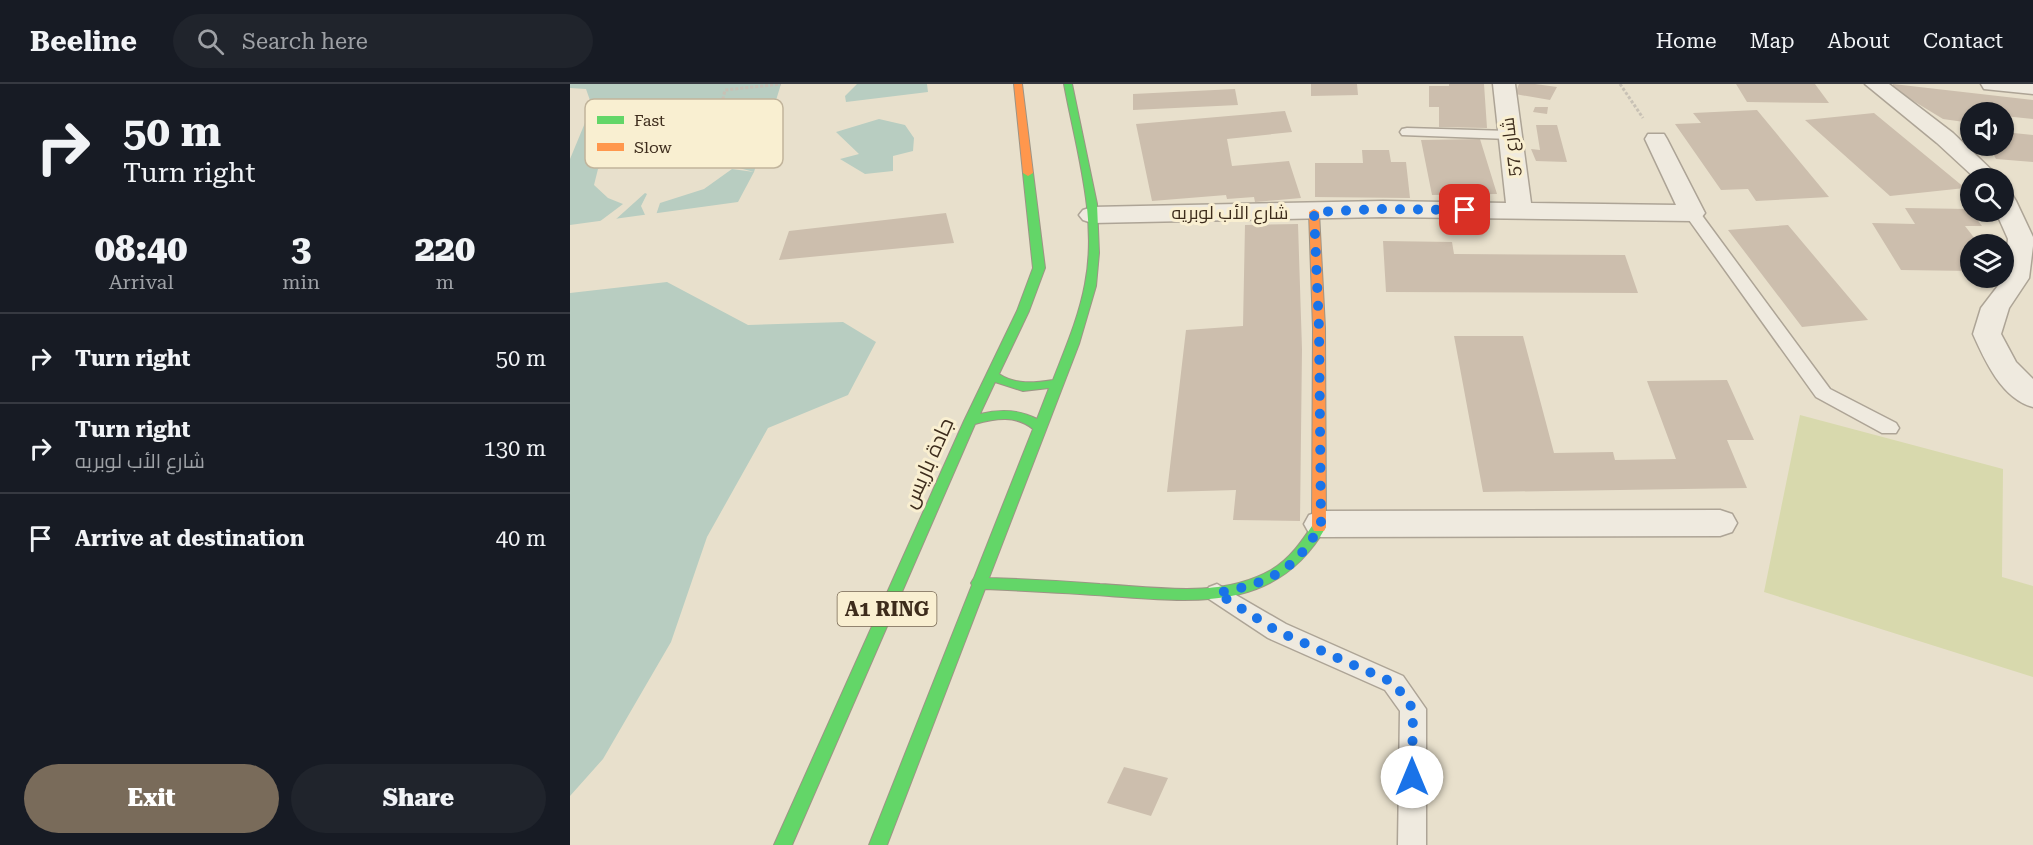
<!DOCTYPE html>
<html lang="en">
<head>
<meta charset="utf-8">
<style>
  body { margin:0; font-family:"Roboto Serif",Cairo,serif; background:#20242c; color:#f1f3f6; height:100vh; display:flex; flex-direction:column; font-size:22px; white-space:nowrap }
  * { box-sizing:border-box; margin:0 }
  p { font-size:20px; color:#9ea1a6 }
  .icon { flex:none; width:33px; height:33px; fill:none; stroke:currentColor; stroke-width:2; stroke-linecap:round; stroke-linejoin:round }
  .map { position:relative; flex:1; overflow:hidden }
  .side { display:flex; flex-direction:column; background:#171b24; width:570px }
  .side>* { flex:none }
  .hud { background:#171b24; color:#f1f3f6; overflow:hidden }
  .buttons { position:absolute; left:1390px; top:18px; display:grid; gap:12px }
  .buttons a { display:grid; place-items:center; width:54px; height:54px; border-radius:50%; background:#171b24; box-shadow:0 2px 4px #0004; font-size:30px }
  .pin { position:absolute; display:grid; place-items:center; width:51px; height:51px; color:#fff; margin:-26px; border-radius:12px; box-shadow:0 3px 9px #0006 }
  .me { position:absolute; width:66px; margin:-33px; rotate:0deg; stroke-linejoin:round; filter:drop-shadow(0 0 4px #0008) }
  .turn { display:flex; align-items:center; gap:21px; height:126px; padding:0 24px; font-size:27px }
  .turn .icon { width:78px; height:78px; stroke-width:2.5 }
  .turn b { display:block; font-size:42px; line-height:51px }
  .eta { display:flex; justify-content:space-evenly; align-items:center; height:102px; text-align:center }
  .eta b { font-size:36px; font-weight:800; line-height:42px }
  .primary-button { display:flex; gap:12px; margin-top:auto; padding:12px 24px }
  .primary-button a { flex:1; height:69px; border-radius:36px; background:#796b5a; color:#fff; font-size:24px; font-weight:800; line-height:69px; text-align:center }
  .primary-button a+a { background:#20242c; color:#f1f3f6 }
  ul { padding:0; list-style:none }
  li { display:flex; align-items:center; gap:18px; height:90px; padding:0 24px; border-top:2px solid #363941 }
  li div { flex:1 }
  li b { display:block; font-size:22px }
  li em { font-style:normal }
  header { display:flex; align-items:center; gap:36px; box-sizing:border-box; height:84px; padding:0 30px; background:#171b24; border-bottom:2px solid #363941 }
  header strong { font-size:28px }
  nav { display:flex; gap:33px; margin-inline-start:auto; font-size:21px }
  .search { width:420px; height:54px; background:#20242c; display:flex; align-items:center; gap:15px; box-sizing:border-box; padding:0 21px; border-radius:33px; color:#9ea1a6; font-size:22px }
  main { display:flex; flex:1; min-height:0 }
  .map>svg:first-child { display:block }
</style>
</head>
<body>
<header>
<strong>Beeline</strong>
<div class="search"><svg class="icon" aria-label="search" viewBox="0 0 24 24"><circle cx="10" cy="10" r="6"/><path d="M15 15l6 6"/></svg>Search here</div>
<nav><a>Home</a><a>Map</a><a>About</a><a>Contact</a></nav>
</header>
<main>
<section class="side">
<div class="hud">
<div class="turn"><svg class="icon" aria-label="right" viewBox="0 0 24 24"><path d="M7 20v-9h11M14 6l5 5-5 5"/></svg><div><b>50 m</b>Turn right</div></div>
</div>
<div class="eta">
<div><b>08:40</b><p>Arrival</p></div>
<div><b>3</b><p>min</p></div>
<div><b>220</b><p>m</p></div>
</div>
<ul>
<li><svg class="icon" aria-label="right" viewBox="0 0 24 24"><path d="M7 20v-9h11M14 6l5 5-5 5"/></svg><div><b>Turn right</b></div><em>50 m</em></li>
<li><svg class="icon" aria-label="right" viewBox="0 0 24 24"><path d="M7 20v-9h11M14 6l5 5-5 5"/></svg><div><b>Turn right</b><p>شارع الأب لوبريه</p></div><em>130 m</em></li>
<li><svg class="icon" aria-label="arrive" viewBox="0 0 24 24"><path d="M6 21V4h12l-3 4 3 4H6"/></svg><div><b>Arrive at destination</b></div><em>40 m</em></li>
</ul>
<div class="primary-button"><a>Exit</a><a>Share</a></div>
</section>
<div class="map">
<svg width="1463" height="761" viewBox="0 0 1463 761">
  <rect width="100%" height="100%" fill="#e8e0cc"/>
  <path fill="#d8d9ad" d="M1230,331L1433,385L1432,493L1463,502V593L1194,508Z"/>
  <path fill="#b8cdc1" d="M0,0H211L184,88L168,118L0,141V75L22,22L16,5L0,4Z
    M287,0H357L358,8L276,18L275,12Z
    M309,35L335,41L344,54L343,67L323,72V87L295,90L270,75L289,70L266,48Z
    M97,198L178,241L273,238L306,258L278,311L198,344L137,453L101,558L33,675L0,712V209Z"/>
  <path fill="#e8e0cc" d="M128,42H148L145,47L157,49L168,55L169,60L157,67L158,73L147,78L184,88L162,85L134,105L90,119L86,131L76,133L71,122L77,110L75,109L45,136L29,138L53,120L38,114L24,101L28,85L37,79L52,76L32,66L29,59L74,48Z"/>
  <path fill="#ccbead" d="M741,0H787L788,11L741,12Z
    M879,0H914L917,44L869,43V23H859V2H879Z
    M949,0H965L987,3L980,16L945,10Z
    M1166,0H1245L1259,19L1177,18Z
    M1323,0L1463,16V35L1434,32V28H1401V39L1373,35L1322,4Z
    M665,5L668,21L563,26V10Z
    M965,23H978L977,30L963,28Z
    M1187,26L1259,113L1186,117L1178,105L1151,106L1105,40L1131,39L1123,29Z
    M715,27L722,48L657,55L662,82L719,77L731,114L685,118L684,113L657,115L656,111L582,117L566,40Z
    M1304,29L1395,104L1320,112L1235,36Z
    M966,41H987L997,78L966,77L961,65L970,66Z
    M1434,48L1463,51V78L1426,75L1419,62H1434Z
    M910,55L927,110L862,111L851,56Z
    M792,66H819L821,78H836L840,114L745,113V79H793Z
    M1335,124L1399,125L1412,142H1395L1409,160H1401V179H1395L1401,187L1331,186L1302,139L1345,140Z
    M376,129L384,159L209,176L219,147Z
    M728,140L732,265L730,437L663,436L666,406L597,408L616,246L673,242L675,141Z
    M1218,141L1298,236L1232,243L1158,146Z
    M813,157L882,158L884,170L1055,171L1068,209L816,208Z
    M884,252H953L984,369L1043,368L1045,376L1106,375L1077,297L1157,296L1184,356H1157L1177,404L913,408Z
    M554,683L598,694L581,732L537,719Z"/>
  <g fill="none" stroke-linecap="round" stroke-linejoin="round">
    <g stroke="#ada496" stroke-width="3">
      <path id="lane" d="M837,44L939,47L946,51L939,55L832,51L830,48L832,45Z
        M1122,124L1128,126L1260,305L1326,339L1329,344L1326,349H1312L1246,313L1114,129Z
        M647,500L716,540L833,592L856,625V761H828L830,627L815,606L698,554L639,515L635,509L639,503Z"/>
    </g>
    <g stroke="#ada496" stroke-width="3">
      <path id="street" d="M923,0H945L961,119L1106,121L1075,55L1078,50H1094L1097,55L1135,129L1131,134L1122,137L813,133L522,139L513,136L509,131L513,126L522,123L813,117L936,119Z
        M1295,0H1319L1383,49L1430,94H1405L1367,59Z
        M1411,0H1463V10L1414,5Z
        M1434,110L1443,112L1446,117L1463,153V162L1459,194L1439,224L1431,250L1446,278L1463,295V323C1432,315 1415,277 1403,250L1411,224L1434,194L1438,155L1426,128H1434Z
        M1150,426L1162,430L1167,439L1162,448L1150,452L751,453L739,449L734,440L739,431L751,427Z"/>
    </g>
    <g stroke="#9d9485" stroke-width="2">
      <path id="fast" d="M494,0H502L527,120L529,169L526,202L509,260L419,494C456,495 493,497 530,500C585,503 650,515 701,486C720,475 732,457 744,439H754L756,443C707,529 625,518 539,512C498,509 457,507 415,505L317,761H299L402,501L401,499L404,494L463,345C446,331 426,334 405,340L222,761H204L394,337L447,227L463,184L453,89L458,86L463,89L475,184L459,227L429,290C446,301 464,299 483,296C495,265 509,233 515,200C528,134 506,65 494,0ZM425,298L453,307L479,304L467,335C448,325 430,325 410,330Z"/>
    </g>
    <g stroke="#9d9485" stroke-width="2">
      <path id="slow" d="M444,0H452L463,89L458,92L453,89Z
        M744,125L749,128L755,244L756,443L754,447H744L742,443L743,244L739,128Z"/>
    </g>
    <path stroke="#c8c1b5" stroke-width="3" stroke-dasharray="3 2" stroke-linecap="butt" d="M1050,0L1073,34
      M94,28L151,23L155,6L211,0"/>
    <use href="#lane" fill="#efeadf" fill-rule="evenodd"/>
    <use href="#street" fill="#efeadf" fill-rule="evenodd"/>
    <use href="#fast" fill="#63d668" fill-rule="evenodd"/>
    <use href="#slow" fill="#ff974d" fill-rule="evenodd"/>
  </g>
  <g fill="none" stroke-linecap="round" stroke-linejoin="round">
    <path stroke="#1a73e8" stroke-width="10" stroke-dasharray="0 18" d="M842,693L843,625L824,599L707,547L647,509C699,499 725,488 751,440L749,244L744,128L813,125L895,126"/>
  </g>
  <g text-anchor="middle" stroke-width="6" stroke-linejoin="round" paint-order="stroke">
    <g font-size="18" fill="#3d2c1c" stroke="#f9efd1">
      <text transform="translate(941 63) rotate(-97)" y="6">شارع 57</text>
      <text x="660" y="135">شارع الأب لوبريه</text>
    </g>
    <rect fill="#f9efd1" stroke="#756652" stroke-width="1.5" x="267.5" y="508" width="99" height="34" rx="4.5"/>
    <g font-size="20" font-weight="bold" fill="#3d2c1c">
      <text x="317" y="532">A1 RING</text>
    </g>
    <g font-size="21" fill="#3d2c1c" stroke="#f9efd1">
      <text transform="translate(358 379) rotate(-66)" y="7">جادة باريس</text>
    </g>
  </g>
  <rect x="15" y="15" width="198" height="69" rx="9" fill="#f9efd1" stroke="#c1b49b" stroke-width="1.5"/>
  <rect x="27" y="32" width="27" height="8" fill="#63d668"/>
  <rect x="27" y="59" width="27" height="8" fill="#ff974d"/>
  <g font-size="16" fill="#3d2c1c">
    <text x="64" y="42">Fast</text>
    <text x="64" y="69">Slow</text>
  </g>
</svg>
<div class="buttons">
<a><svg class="icon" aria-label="sound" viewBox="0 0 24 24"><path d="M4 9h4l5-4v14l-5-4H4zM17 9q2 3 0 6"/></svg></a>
<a><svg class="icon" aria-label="search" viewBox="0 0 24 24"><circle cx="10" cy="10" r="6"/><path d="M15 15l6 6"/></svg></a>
<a><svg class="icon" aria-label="layers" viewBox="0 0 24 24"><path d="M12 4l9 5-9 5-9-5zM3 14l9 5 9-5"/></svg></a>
</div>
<div class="pin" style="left:895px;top:126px;background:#d93025"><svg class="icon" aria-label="arrive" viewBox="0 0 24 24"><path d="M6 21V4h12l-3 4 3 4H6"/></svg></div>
<svg class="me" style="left:842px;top:693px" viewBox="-20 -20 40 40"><circle r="19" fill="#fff"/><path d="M0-13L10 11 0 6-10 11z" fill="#1a73e8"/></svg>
</div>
</main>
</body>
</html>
